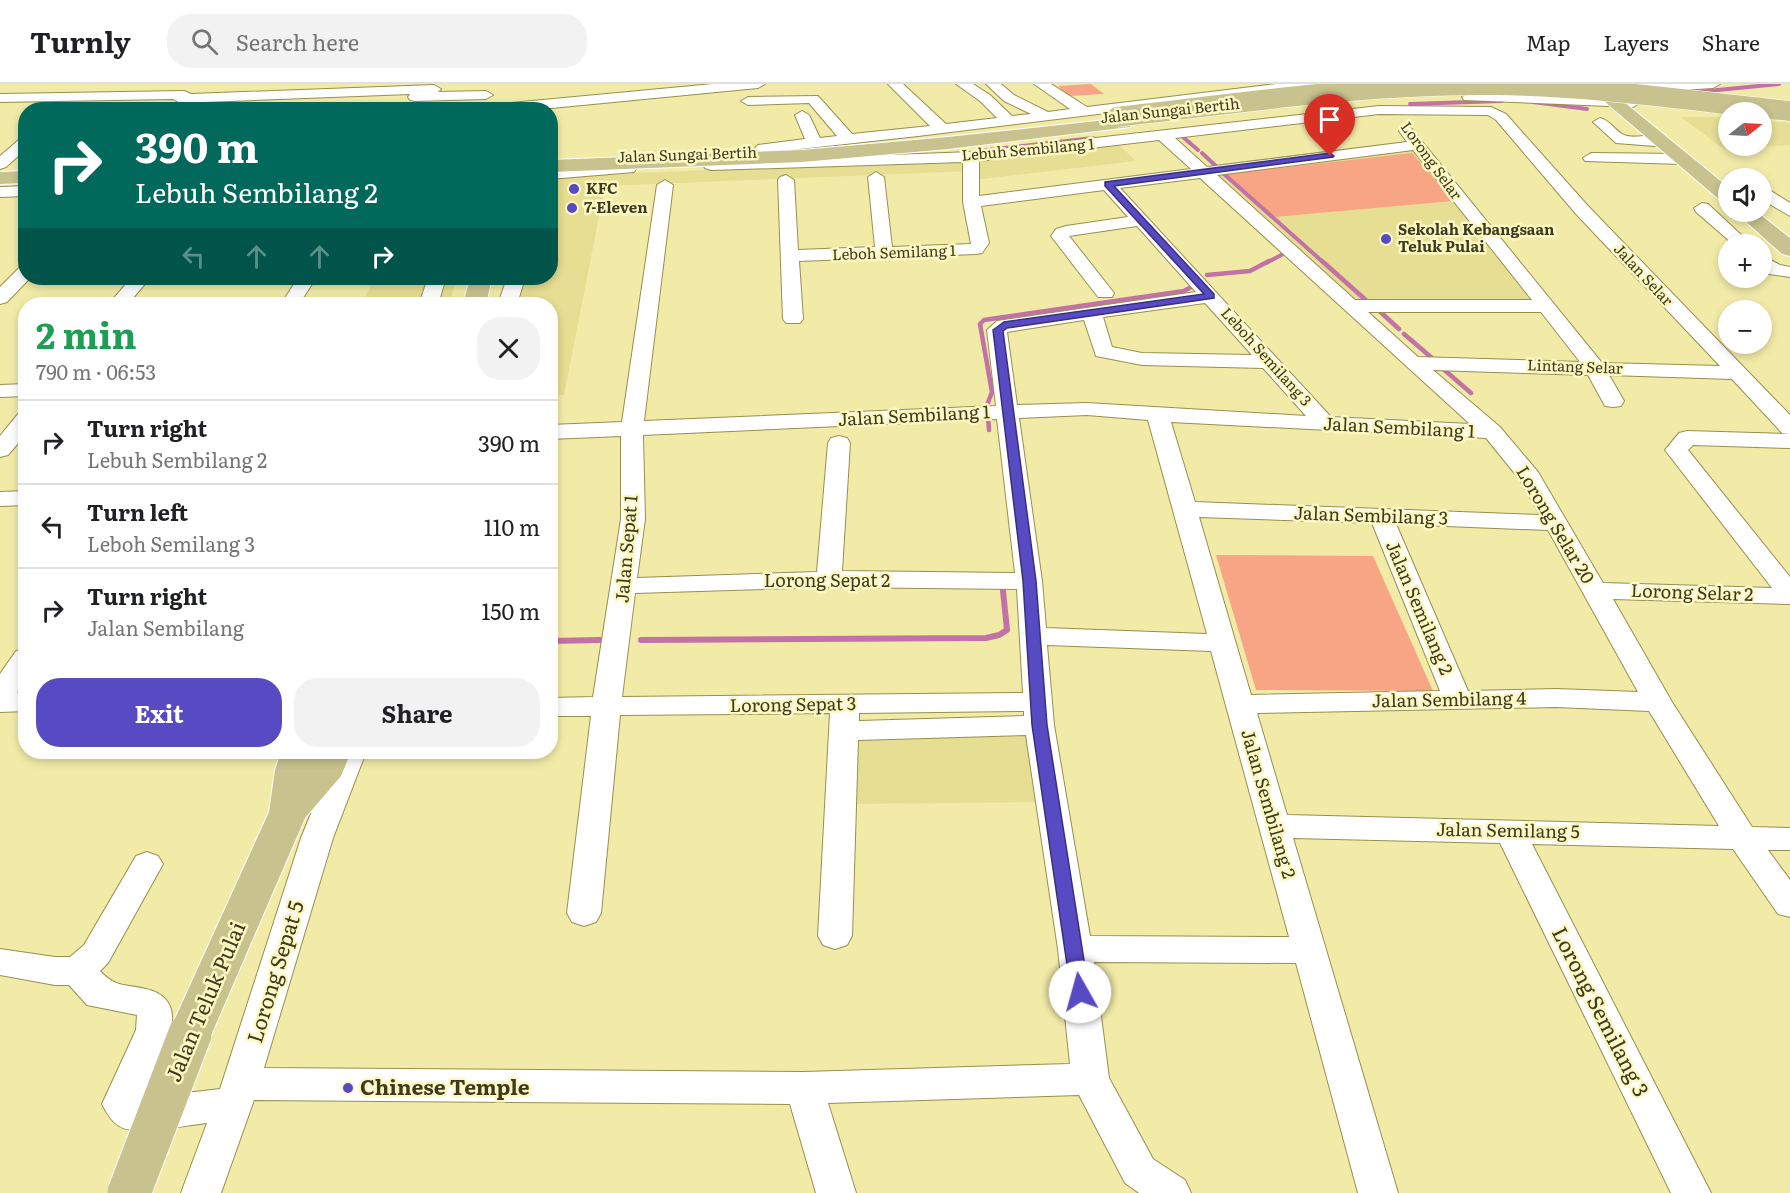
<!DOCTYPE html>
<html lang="en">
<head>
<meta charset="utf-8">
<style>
  body { margin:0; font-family:Literata,serif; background:#f2f2f2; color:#202124; height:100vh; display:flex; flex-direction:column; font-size:22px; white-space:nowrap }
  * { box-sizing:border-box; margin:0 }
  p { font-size:20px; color:#757577 }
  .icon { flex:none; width:33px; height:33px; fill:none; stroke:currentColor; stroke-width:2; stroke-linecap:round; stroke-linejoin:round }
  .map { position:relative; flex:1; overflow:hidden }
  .details { position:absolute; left:18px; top:213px; width:540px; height:462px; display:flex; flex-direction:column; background:#fff; border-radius:24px; box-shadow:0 3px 9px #0003 }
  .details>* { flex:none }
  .hud { position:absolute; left:18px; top:18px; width:540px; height:183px; border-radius:24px; box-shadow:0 3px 9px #0003; background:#00695c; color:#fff; overflow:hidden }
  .needle { width:39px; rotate:72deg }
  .tools { position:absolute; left:1718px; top:18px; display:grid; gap:12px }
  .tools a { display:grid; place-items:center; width:54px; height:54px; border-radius:50%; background:#fff; box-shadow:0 3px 9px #0003; font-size:30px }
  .pin { position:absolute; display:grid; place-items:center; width:51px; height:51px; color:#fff; margin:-62px -26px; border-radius:50% 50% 50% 0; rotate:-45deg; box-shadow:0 0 6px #0007 }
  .pin .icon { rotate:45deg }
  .me { position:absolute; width:66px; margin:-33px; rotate:353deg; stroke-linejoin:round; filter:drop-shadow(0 0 4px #0008) }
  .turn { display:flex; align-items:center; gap:21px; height:126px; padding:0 18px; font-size:27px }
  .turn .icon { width:78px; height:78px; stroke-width:2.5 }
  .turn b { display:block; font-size:42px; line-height:51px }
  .lanes { display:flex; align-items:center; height:57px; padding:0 18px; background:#0003; justify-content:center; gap:30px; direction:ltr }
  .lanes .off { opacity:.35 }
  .round { display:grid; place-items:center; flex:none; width:63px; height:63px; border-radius:24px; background:#f2f2f2 }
  .overview { display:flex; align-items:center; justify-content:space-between; height:102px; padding:0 18px }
  h1 { font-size:36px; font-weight:700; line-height:45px; color:#1e9e55 }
  .button { display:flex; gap:12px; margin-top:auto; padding:12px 18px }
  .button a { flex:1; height:69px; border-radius:24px; background:#574ac2; color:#fff; font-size:24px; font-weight:700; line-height:69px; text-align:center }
  .button a+a { background:#f2f2f2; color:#202124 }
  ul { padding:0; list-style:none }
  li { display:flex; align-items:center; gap:18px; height:84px; padding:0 18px; border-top:2px solid #e0e0e0 }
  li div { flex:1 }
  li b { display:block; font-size:22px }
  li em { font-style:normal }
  header { display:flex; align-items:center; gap:36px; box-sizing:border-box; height:84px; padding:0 30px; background:#fff; border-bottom:2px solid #e0e0e0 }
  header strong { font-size:28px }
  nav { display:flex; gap:33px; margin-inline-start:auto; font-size:21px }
  .search { width:420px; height:54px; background:#f2f2f2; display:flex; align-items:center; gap:15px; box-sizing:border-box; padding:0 21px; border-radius:24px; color:#757577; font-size:22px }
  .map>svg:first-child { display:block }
</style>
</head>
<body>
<header>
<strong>Turnly</strong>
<div class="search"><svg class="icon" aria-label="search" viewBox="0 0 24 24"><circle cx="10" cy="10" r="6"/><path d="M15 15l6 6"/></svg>Search here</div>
<nav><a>Map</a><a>Layers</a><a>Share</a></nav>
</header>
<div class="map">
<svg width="1790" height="1109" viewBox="0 0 1790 1109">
  <rect width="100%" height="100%" fill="#f2eba8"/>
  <path fill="#e6de93" d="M1681,33H1728V62H1761V36L1790,39V61L1724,65Z
    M1118,60L1136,77L974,96L973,87L605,102L564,311H551L550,220H515L521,194H550L551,111L559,92L979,75Z
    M1420,63L1546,221H1355L1205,88Z
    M374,194H457L449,220H362Z
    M1031,646L1042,718L852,720L851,652Z"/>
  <path fill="#f7a584" d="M1091,0L1104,10L1069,12L1058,2Z
    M1412,69L1453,117L1274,133L1225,90Z
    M1216,471L1373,472L1433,607L1256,606Z"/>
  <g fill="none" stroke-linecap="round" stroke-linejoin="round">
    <path stroke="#c272a4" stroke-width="4" d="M1697,8L1779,0
      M1533,18L1587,25
      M1410,20L1502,17
      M1183,53L1198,66
      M980,67L1093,54
      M1202,69L1218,84
      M1224,90L1324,179
      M1266,179L1287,168"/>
    <path stroke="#c272a4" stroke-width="4.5" d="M1322,177L1368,218
      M1207,191L1250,187L1269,177
      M1375,223L1399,245
      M1404,250L1432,274
      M1441,283L1471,309
      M986,324L992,308L980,240L984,236L1184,207L1195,201
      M988,332L989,346"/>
    <path stroke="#c272a4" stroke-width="6" d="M641,556L986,554L999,551L1007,546L1003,507
      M550,557L600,556"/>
    <g stroke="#978f4f" stroke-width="2">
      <path id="minor" d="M713,0H765L758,4L531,26L483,25L490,21Z
        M888,0H903L946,40L997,34L980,17L956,0H973L990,11L1012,32L1031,30L1004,17L986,0H1001L1014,11L1048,28L1070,25L1034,0H1051L1087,23L1276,0H1317L1310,4L918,52L763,69L758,67L755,64L758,61L805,55L795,31L802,27L809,31L820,54L837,52L809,19L748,21L741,17L748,13L818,12L852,50L930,42Z
        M1644,0H1720L1713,4L1630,9L1623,5L1630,1Z
        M434,1L441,5L438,8L486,7L493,11L486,15L415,17L410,16L408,13L410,10L180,19L173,15L0,18V10L184,7L191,10Z
        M1469,9L1546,10L1633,15L1640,19L1633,23L1464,16L1462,13Z
        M1379,22L1491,23L1506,30L1588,122L1790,331V364L1693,361L1688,366L1790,493V520L1613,515L1672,618L1752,743L1790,744V766H1768L1790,796V833L1778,830L1733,765L1532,760L1711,1109H1671L1500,759L1293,754L1398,1109H1358L1296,879L1094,878L1109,994L1153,1075L1185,1096L1191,1109H1139L1125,1099L1079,1011L828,1019L856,1109H816L790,1020L254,1016L221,1109H181L207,1039C186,1041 136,1053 119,1042C111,1037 106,1028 102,1020L136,946L137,931L87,921L69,901H55L0,891V865L55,873H70L84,861L136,772L147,768L158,772L163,780L108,879L100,887C116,904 125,900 146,905C200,917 156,983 143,1014L220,1005L301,754L336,668H366L333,754L264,984L804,988L1070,980L1058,865L1026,651L858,656L852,852L847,861L835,865L823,861L818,852L830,629L620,631L601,829L596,838L584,842L572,838L567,829L591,632H550V614L593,613L621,435V352L550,355V341L622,338L657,101L665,96L673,101L644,337L996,322L987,246L997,237L1196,208L1137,142L1069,152L1114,209L1112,213H1098L1051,152L1056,145L1066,142L1128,133L1104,106L981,122L989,159L982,169L976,170L799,177L803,235L800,239H786L783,235L778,96L780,93L786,91L794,96L798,166L875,163L868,93L876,88L884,93L892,163L971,160L963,118V78L711,86L705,84L703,81L705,78L972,68ZM1379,30L1488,31L1496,36L1576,130L1720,282L1602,279L1411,44L1406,43L1399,47L1407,58L1207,83L1175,54ZM1159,56L1191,85L979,112V77ZM1413,66L1532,216H1355L1217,91ZM1200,94L1470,340L1331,333L1120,104ZM1205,219L1252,271L1142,269L1112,263L1103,233ZM1368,228H1541L1580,278L1418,273ZM1084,236L1096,272L1142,281L1263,284L1306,332L1087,319L1017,321L1007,248ZM1433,286L1588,291L1605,322L1613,323L1621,322L1624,317L1609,291L1732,295L1782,349L1789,350L1687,347L1679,349L1665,366L1772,504L1603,499L1538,388L1500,343ZM1087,331L1148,336L1207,550L1046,544L1042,497L1019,334ZM997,335L1015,489L842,487L850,359L847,354L839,352L831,354L828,359L817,488L637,494L645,435L643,351ZM1171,338L1486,354L1520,396L1540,431L1195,418ZM1199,433L1372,439L1440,607L1251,611ZM1396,440L1548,446L1638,608L1556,605L1468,607ZM829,503L1017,505L1023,609L622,613L635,509ZM1047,561L1211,567L1289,853L1090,852L1054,641ZM1556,623L1649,627L1719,742L1287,731L1257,629ZM1024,627V632L859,637V629Z
        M1600,34C1610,36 1615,47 1624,51C1636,56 1653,47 1663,57L1655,62L1616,59L1593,38Z
        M26,53V65L6,83L0,85V72L21,54Z
        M1591,69L1682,70L1690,75L1682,80L1585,77L1583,74Z
        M628,80L636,85L634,88L550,95V85Z
        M26,102V112L0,113V103Z
        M1761,103L1768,105L1790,119V132L1761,115Z
        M1702,119L1708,120L1751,160H1733L1696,128L1694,124Z
        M1761,171L1780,181L1790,183V193L1769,190L1761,184Z
        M26,182V194H30L7,218L0,220V203L20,183Z
        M131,194H150L128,220H109Z
        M298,194H316L299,220H281Z
        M428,194H446L438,220H419Z
        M507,194H525L517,220H498Z
        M26,300V312L0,313V301Z
        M26,329V350L8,371L0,373V352L18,330Z
        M26,407V421L0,422V408Z
        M26,565V594L17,609H26V627L0,628V590L16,567Z"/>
    </g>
    <g stroke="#fff" stroke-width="2">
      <path id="major" d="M1584,0H1602L1728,103V119L1721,117Z
        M1124,34L1130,35L1133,39L1130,43L948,65L802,78L550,88V76L802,66L948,53Z
        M26,87V99L0,100V88Z
        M1735,128H1757L1790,154V172L1782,170Z
        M470,194H492L486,220H463Z
        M281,668H351L341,692L305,734L206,963L190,968L174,963L168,950L269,728L275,686Z"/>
    </g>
    <use href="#minor" fill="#fff" fill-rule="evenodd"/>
    <use href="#major" fill="#c8c28e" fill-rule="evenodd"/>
    <g stroke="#fff" stroke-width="21" stroke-linecap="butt">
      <path id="major-bridge-far1" d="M1117,33C1241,19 1366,0 1492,1C1592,2 1691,17 1790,27"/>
    </g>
    <g stroke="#fff" stroke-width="45" stroke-linecap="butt">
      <path id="major-bridge" d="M129,1109L190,950"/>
    </g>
    <use href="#major-bridge-far1" stroke="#c8c28e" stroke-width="20"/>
    <use href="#major-bridge" stroke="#c8c28e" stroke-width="43"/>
  </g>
  <path fill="#574ac2" stroke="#39307e" stroke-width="1.5" d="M1330,69L1334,72L1333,73L1114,102L1214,210V214L1007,244L1003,247L1036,497L1047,641L1089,908L1086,913L1080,915L1074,913L1071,908L1032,641L1023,497L993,246L1004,238L1204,210L1105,102V98Z"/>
  <g fill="#574ac2" stroke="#fdf8c2" stroke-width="2">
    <circle cx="574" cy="105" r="6"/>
    <circle cx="572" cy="124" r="6"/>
    <circle cx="1386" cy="155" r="6"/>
    <circle cx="348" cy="1004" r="6"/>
  </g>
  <g text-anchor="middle" stroke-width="5" stroke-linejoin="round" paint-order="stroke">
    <g font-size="15" fill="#3d3a1f" stroke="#fdf8c2">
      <text transform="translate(1170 27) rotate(-6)" y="5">Jalan Sungai Bertih</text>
      <text transform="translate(1028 66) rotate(-5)" y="5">Lebuh Sembilang 1</text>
      <text transform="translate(687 71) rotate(-2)" y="5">Jalan Sungai Bertih</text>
      <text transform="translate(1431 77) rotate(54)" y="5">Lorong Selar</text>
      <text transform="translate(894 169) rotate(-2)" y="5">Leboh Semilang 1</text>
      <text transform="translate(1643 191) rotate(47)" y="5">Jalan Selar</text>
      <text transform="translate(1266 273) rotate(48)" y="5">Leboh Semilang 3</text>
      <text transform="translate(1575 283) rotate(2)" y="5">Lintang Selar</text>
    </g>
    <g font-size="15" font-weight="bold" fill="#3d3a1f" stroke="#fdf8c2" text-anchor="start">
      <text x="586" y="110">KFC</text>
      <text x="584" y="129">7-Eleven</text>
      <text x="1398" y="151">Sekolah Kebangsaan<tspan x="1398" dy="17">Teluk Pulai</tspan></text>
    </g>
    <g font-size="18" fill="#3d3a1f" stroke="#fdf8c2">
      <text transform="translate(914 332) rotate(-3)" y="6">Jalan Sembilang 1</text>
      <text transform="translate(1399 344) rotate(3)" y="6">Jalan Sembilang 1</text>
      <text transform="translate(1371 432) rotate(2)" y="6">Jalan Sembilang 3</text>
      <text transform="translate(1555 441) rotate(59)" y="6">Lorong Selar 20</text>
      <text transform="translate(627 465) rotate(-85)" y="6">Jalan Sepat 1</text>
      <text x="827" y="503">Lorong Sepat 2</text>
      <text transform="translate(1692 509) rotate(2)" y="6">Lorong Selar 2</text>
      <text transform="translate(1419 524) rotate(67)" y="6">Jalan Semilang 2</text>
      <text transform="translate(1449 616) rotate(-1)" y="6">Jalan Sembilang 4</text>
      <text transform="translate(793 621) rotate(-1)" y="6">Lorong Sepat 3</text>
      <text transform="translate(1268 720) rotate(74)" y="6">Jalan Sembilang 2</text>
      <text transform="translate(1508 747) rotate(1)" y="6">Jalan Semilang 5</text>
    </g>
    <g font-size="21" fill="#3d3a1f" stroke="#fdf8c2">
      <text transform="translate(276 888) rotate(-73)" y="7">Lorong Sepat 5</text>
      <text transform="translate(206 918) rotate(-67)" y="7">Jalan Teluk Pulai</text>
      <text transform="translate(1600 928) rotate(63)" y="7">Lorong Semilang 3</text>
    </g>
    <g font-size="21" font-weight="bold" fill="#3d3a1f" stroke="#fdf8c2" text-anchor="start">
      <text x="360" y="1011">Chinese Temple</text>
    </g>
  </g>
</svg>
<div class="tools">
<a><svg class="needle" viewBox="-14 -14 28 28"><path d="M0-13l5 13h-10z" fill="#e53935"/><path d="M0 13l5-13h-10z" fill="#757577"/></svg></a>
<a><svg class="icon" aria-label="sound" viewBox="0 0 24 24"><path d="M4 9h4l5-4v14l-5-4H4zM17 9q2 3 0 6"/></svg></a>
<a>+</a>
<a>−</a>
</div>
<div class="pin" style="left:1330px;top:72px;background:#d93025"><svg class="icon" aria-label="arrive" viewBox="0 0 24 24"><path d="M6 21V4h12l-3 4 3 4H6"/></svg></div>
<svg class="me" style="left:1080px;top:908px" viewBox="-20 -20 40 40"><circle r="19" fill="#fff"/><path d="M0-13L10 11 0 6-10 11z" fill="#574ac2"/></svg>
<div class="hud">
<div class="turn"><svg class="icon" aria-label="right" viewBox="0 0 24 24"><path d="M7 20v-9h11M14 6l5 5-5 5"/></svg><div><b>390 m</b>Lebuh Sembilang 2</div></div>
<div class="lanes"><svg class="icon off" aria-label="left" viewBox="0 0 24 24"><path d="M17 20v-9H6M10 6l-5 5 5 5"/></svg><svg class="icon off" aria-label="ahead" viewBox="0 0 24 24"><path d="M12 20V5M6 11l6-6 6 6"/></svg><svg class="icon off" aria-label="ahead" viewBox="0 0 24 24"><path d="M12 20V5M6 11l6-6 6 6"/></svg><svg class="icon" aria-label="right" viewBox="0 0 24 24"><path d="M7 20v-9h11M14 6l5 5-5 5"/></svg></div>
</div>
<section class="details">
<div class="overview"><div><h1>2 min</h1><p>790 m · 06:53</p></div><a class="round"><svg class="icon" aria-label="close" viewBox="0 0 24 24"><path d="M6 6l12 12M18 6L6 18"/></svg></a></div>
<ul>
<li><svg class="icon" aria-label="right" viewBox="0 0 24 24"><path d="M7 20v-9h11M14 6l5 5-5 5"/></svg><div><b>Turn right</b><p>Lebuh Sembilang 2</p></div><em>390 m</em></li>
<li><svg class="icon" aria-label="left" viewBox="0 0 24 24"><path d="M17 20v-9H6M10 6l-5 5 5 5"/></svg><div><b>Turn left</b><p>Leboh Semilang 3</p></div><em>110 m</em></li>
<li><svg class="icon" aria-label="right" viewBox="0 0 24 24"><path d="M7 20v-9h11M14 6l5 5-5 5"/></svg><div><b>Turn right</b><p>Jalan Sembilang</p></div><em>150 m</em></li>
</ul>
<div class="button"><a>Exit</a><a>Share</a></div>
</section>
</div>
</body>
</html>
